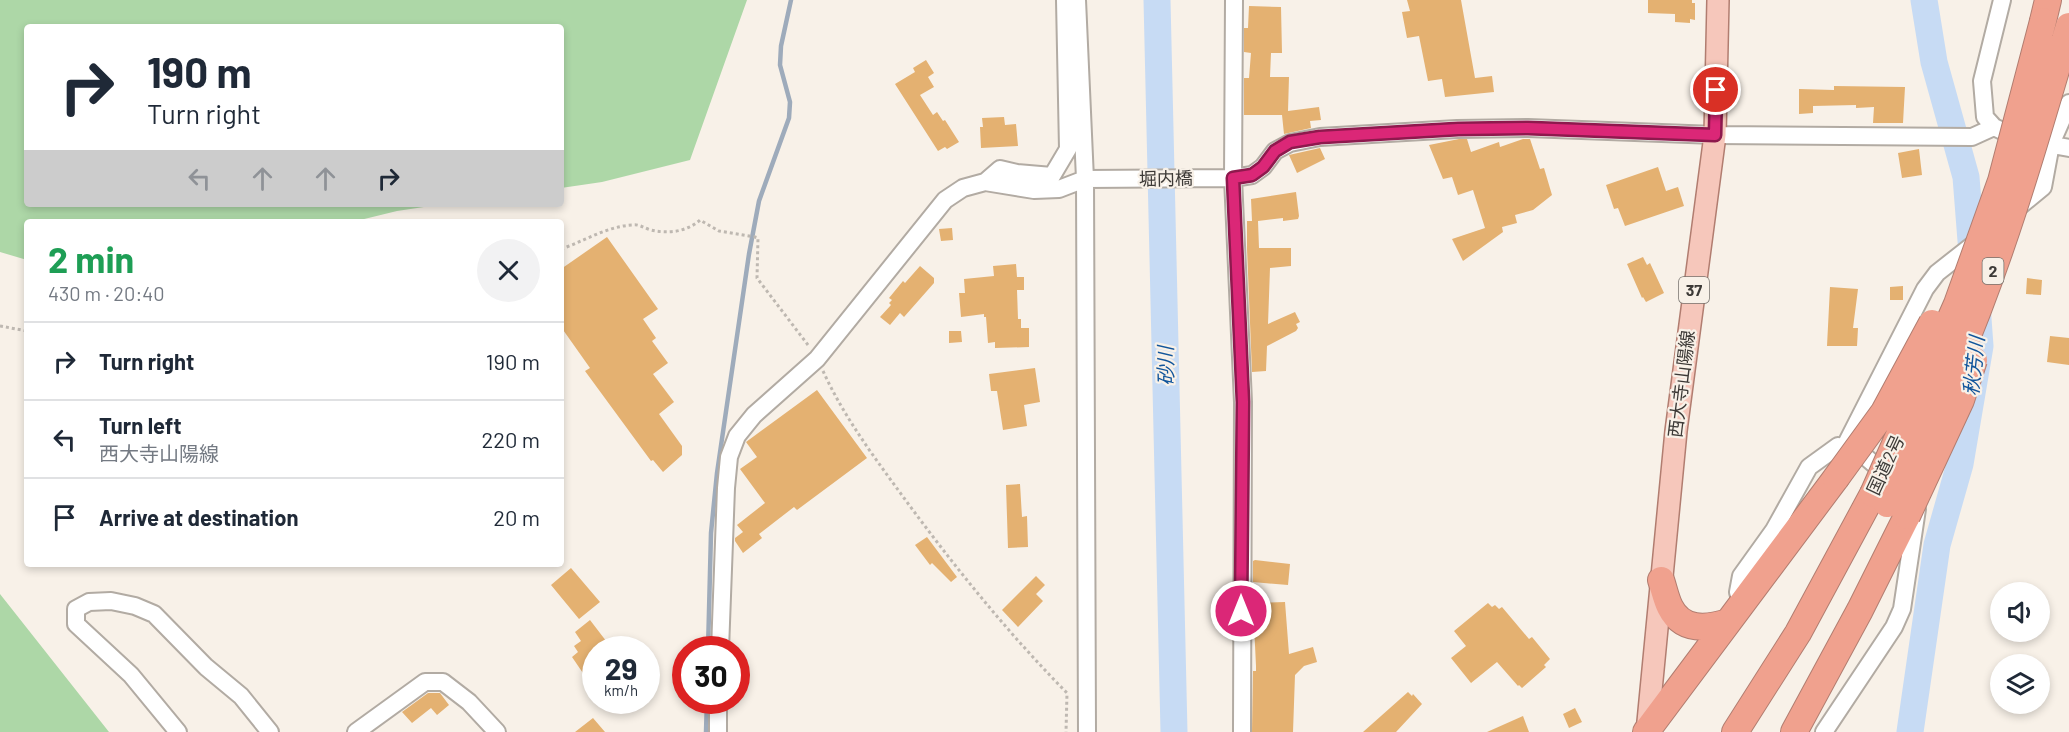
<!DOCTYPE html>
<html lang="en">
<head>
<meta charset="utf-8">
<style>
  body { margin:0; font-family:Barlow,"Noto Sans JP",sans-serif; background:#f2f2f3; color:#1f2937; height:100vh; display:flex; flex-direction:column; font-size:22px; white-space:nowrap }
  * { box-sizing:border-box; margin:0 }
  p { font-size:20px; color:#747a83 }
  .icon { flex:none; width:33px; height:33px; fill:none; stroke:currentColor; stroke-width:2; stroke-linecap:round; stroke-linejoin:round }
  .map { position:relative; flex:1; overflow:hidden }
  .side { position:absolute; left:24px; top:219px; width:540px; height:348px; display:flex; flex-direction:column; background:#fff; border-radius:6px; box-shadow:0 3px 9px #0003 }
  .side>* { flex:none }
  .banner { position:absolute; left:24px; top:24px; width:540px; height:183px; border-radius:6px; box-shadow:0 3px 9px #0003; background:#fff; color:#1f2937; overflow:hidden }
  .buttons { position:absolute; left:1990px; top:582px; display:grid; gap:12px }
  .buttons a { display:grid; place-items:center; width:60px; height:60px; border-radius:50%; background:#fff; box-shadow:0 3px 9px #0003; font-size:30px }
  .speed { position:absolute; left:582px; top:636px; display:flex; gap:12px; font-size:30px; font-weight:700; text-align:center }
  .speed>* { display:grid; place-content:center; width:78px; height:78px; border-radius:50%; background:#fff; box-shadow:0 3px 9px #0003; line-height:1 }
  .speed small { font-size:15px; font-weight:400 }
  .speed .limit { border:9px solid #d22; background:#fff; color:#111 }
  .pin { position:absolute; display:grid; place-items:center; width:51px; height:51px; color:#fff; margin:-26px; border:3px solid #fff; border-radius:50%; box-shadow:0 2px 6px #0007 }
  .me { position:absolute; width:66px; margin:-33px; rotate:0deg; stroke-linejoin:round; filter:drop-shadow(0 0 4px #0008) }
  .turn { display:flex; align-items:center; gap:21px; height:126px; padding:0 24px; font-size:27px }
  .turn .icon { width:78px; height:78px; stroke-width:2.5 }
  .turn b { display:block; font-size:42px; line-height:51px }
  .lanes { display:flex; align-items:center; height:57px; padding:0 24px; background:#0003; justify-content:center; gap:30px; direction:ltr }
  .lanes .off { opacity:.35 }
  .round { display:grid; place-items:center; flex:none; width:63px; height:63px; border-radius:32px; background:#f2f2f3 }
  .headline { display:flex; align-items:center; justify-content:space-between; height:102px; padding:0 24px }
  h1 { font-size:36px; font-weight:700; line-height:45px; color:#1e9e55 }
  ul { padding:0; list-style:none }
  li { display:flex; align-items:center; gap:18px; height:78px; padding:0 24px; border-top:2px solid #e0e1e3 }
  li div { flex:1 }
  li b { display:block; font-size:22px }
  li em { font-style:normal }
  .map>svg:first-child { display:block }
</style>
</head>
<body>
<div class="map">
<svg width="2069" height="732" viewBox="0 0 2069 732">
  <rect width="100%" height="100%" fill="#f8f1e8"/>
  <path fill="#add7a7" d="M0,0H747L690,160L602,182L561,188V27H27V204H444L397,211L352,222H27V260L0,252Z
    M0,594L109,732H0Z"/>
  <g fill="none" stroke-linecap="round" stroke-linejoin="round">
    <path stroke="#9eabbb" stroke-width="4.5" d="M708,650L711,533L717,473L749,254L759,201L789,118L790,102L780,65L781,46L791,0
      M706,732L707,700"/>
    <path stroke="#c7dbf4" stroke-width="27" d="M1157,0L1174,732
      M1924,0L1934,62L1966,177L1973,266
      M1910,732L1937,545L1960,464L1980,346L1977,305"/>
  </g>
  <path fill="#e4b171" d="M1407,0H1461L1475,78L1492,76L1494,92L1445,97L1442,79L1428,81L1419,36L1407,38L1402,12L1410,11Z
    M1648,0H1692V3H1695V20L1690,19V23L1675,22V14L1648,13Z
    M1249,6L1281,7L1282,53H1271L1270,77H1289L1288,111L1319,107L1321,120L1310,121L1311,128L1284,134L1282,115H1244V78H1249L1251,53L1244,52V28H1248Z
    M926,60L934,73L928,77L934,87L920,95L933,115L937,112L943,121L945,120L959,142L947,149L945,147L938,151L895,84L915,72L913,68Z
    M1834,86L1905,87L1903,123H1873L1874,107L1856,108V105L1813,106V113L1799,114V89L1834,90Z
    M1004,117L1005,125L1016,124L1018,146L981,148L980,127H983L982,118Z
    M1459,139H1467L1471,152L1499,142L1500,147L1523,139H1530L1540,169L1544,168L1552,195L1533,210L1515,215L1517,223L1502,227L1503,232L1463,261L1452,239L1485,228L1473,190L1458,195L1452,177L1443,179L1429,145Z
    M1320,148L1325,159L1297,173L1289,155Z
    M1919,149L1922,175L1902,178L1898,153Z
    M1658,167L1666,191L1678,187L1684,206L1625,226L1618,208L1614,209L1606,185Z
    M1296,192L1299,216L1298,219L1283,221V218L1258,221L1259,248H1291V266L1270,268L1268,324L1295,312L1300,322L1296,324L1298,328L1296,331L1267,346L1266,371L1252,372L1247,249V221H1252L1251,199Z
    M952,228L953,240L941,241L939,229Z
    M607,237L658,309L643,319L656,338L652,341L668,363L653,374L674,402L659,414L682,446V455L663,472L653,460L651,461L585,371L590,368L561,327V269Z
    M1643,257L1647,265L1650,263L1664,293L1646,302L1643,297L1642,298L1627,264Z
    M1016,264L1017,277H1024V290H1017L1018,319H1021V328H1029V347L995,348V342L988,343L986,317H984V314L961,317L959,293H965L964,279L994,276L993,266Z
    M920,266L934,278V283L904,317L900,313L890,325L880,317L891,305L889,303L892,300L889,298L903,281L905,283Z
    M2027,278L2042,280L2041,295L2026,294Z
    M1903,286V300H1890V287Z
    M1830,287L1858,289L1853,328H1858L1857,346H1827Z
    M949,331H961L962,342L949,343Z
    M2050,336L2069,338V365L2047,362Z
    M1035,368L1040,402L1024,405L1027,426L1003,430L997,391H991L989,374Z
    M817,390L867,458L797,510L794,507L759,534L762,538L743,553L735,541V538L743,532L737,525L765,503L740,469L757,457L746,442Z
    M1020,484L1022,517L1027,516L1028,547L1008,548L1006,485Z
    M927,537L957,577L951,582L932,563L930,565L915,545Z
    M1255,560L1290,564L1288,585L1253,582V561Z
    M571,568L600,602L579,619L551,585Z
    M1036,576L1045,585L1036,594L1043,601L1018,627L1002,610Z
    M1285,602L1289,654L1313,647L1317,662L1304,666L1295,675L1293,732H1252L1253,671H1256V666L1253,603Z
    M1488,603L1492,607L1495,605L1499,609L1502,607L1529,639L1532,637L1550,659L1544,665L1546,667L1522,688L1519,685L1518,686L1497,662L1471,683L1451,658L1466,646L1454,631Z
    M590,620L613,650H596V673L587,679L572,657L578,652L574,646L581,641L575,632Z
    M1408,692L1412,696L1413,694L1422,704L1396,732H1363Z
    M428,693H440L449,705L437,715L431,708L412,723L402,712Z
    M1575,708L1582,722L1569,728L1563,714Z
    M1523,716L1529,732H1487Z
    M593,718L605,732H575Z"/>
  <g fill="none" stroke-linecap="round" stroke-linejoin="round">
    <g stroke="#b2aba3" stroke-width="20">
      <path id="minor" d="M1077,0L1085,179L1087,732
        M1234,0L1233,178L1243,402L1242,732
        M1994,127L1985,117L1982,81L2002,0
        M985,182L1000,169L1017,173L1052,176L1068,149L1065,0
        M2015,210L2043,187L2051,144L2069,103
        M1844,448L1925,289L1937,273L1979,240
        M1741,603L1738,592L1741,576L1774,530L1809,467L1838,446L1861,453L1889,477
        M720,650L726,488L729,457L737,436L754,415L817,359L945,200L963,188L985,182L1034,190L1059,189L1085,179L1233,178L1252,175L1263,167L1275,151L1290,143L1320,137L1457,129L1528,128L1715,135L1972,137L1994,127L2019,139L2069,148
        M178,732L131,675L76,624V609L89,602L111,601L135,606L154,614L206,667L241,696L270,732
        M356,732L425,682H443L469,702L497,732
        M718,732V700
        M1824,732L1894,627L1902,609L1917,509"/>
    </g>
    <g stroke="#b17d70" stroke-width="24">
      <path id="major" d="M1647,732L1676,431L1715,135L1718,0"/>
    </g>
    <g stroke="#b17d70" stroke-width="28">
      <path id="highway" d="M2043,21L2048,0
        M1661,580C1664,589 1666,599 1670,607C1682,631 1706,629 1728,622
        M1646,732L1836,478
        M1735,732L1798,633L1873,494
        M1794,732L1860,610L1907,516"/>
    </g>
    <path stroke="#beb8b1" stroke-width="3" stroke-dasharray="3 3" stroke-linecap="butt" d="M561,249C585,241 607,226 633,225C639,224 644,228 651,230C667,234 687,232 700,220L719,231L755,237L758,238L757,278L808,345
      M0,326L27,331
      M823,371C844,417 874,457 904,498C954,566 1007,632 1067,693L1066,732"/>
    <use href="#minor" stroke="#fff" stroke-width="16"/>
    <use href="#major" stroke="#f6c7bb" stroke-width="21"/>
    <use href="#highway" stroke="#f0a18e" stroke-width="26"/>
    <g stroke="#b17d70" stroke-width="28" stroke-linecap="butt">
      <path id="highway-bridge" d="M1836,478L1884,412L1932,323
        M1873,494L1957,304L2001,181L2043,21
        M1887,504C1910,460 1935,415 1954,369C2002,258 2035,142 2069,26
        M1907,516L1961,400L1974,360"/>
    </g>
    <use href="#highway-bridge" stroke="#f0a18e" stroke-width="26"/>
  </g>
  <g fill="none" stroke-linecap="round" stroke-linejoin="round">
    <g stroke="#8e194d" stroke-width="15">
      <path id="route" d="M1241,611L1243,402L1233,178L1252,175L1263,167L1275,151L1290,142L1320,137L1458,129L1528,128L1715,135L1716,90"/>
    </g>
    <use href="#route" stroke="#db2777" stroke-width="10"/>
  </g>
  <g text-anchor="middle" stroke-width="4.5" stroke-linejoin="round" paint-order="stroke">
    <g fill="#f8f1e8" stroke="#75716c" stroke-width="1.5">
      <rect x="1982.5" y="258" width="21" height="26" rx="4.5"/>
      <rect x="1679" y="277" width="30" height="26" rx="4.5"/>
    </g>
    <g font-size="16" font-weight="bold" fill="#3d3a37">
      <text x="1993" y="277">2</text>
      <text x="1694" y="296">37</text>
    </g>
    <g font-size="18" fill="#3d3a37" stroke="#f8f1e8">
      <text transform="translate(1166 179) rotate(-1)" y="6">堀内橋</text>
      <text transform="translate(1682 384) rotate(-83)" y="6">西大寺山陽線</text>
      <text transform="translate(1886 465) rotate(-65)" y="6">国道2号</text>
    </g>
    <g font-size="20" font-style="italic" fill="#11559b" stroke="#f8f1e8">
      <text transform="translate(1166 366) rotate(-91)" y="7">砂川</text>
      <text transform="translate(1974 366) rotate(-84)" y="7">秋芳川</text>
    </g>
  </g>
</svg>
<div class="buttons">
<a><svg class="icon" aria-label="sound" viewBox="0 0 24 24"><path d="M4 9h4l5-4v14l-5-4H4zM17 9q2 3 0 6"/></svg></a>
<a><svg class="icon" aria-label="layers" viewBox="0 0 24 24"><path d="M12 4l9 5-9 5-9-5zM3 14l9 5 9-5"/></svg></a>
</div>
<div class="speed"><div>29<small>km/h</small></div><div class="limit">30</div></div>
<div class="pin" style="left:1716px;top:90px;background:#d93025"><svg class="icon" aria-label="arrive" viewBox="0 0 24 24"><path d="M6 21V4h12l-3 4 3 4H6"/></svg></div>
<svg class="me" style="left:1241px;top:611px" viewBox="-20 -20 40 40"><circle r="17" fill="#db2777" stroke="#fff" stroke-width="3"/><path d="M0-11L8 9 0 5-8 9z" fill="#fff"/></svg>
<div class="banner">
<div class="turn"><svg class="icon" aria-label="right" viewBox="0 0 24 24"><path d="M7 20v-9h11M14 6l5 5-5 5"/></svg><div><b>190 m</b>Turn right</div></div>
<div class="lanes"><svg class="icon off" aria-label="left" viewBox="0 0 24 24"><path d="M17 20v-9H6M10 6l-5 5 5 5"/></svg><svg class="icon off" aria-label="ahead" viewBox="0 0 24 24"><path d="M12 20V5M6 11l6-6 6 6"/></svg><svg class="icon off" aria-label="ahead" viewBox="0 0 24 24"><path d="M12 20V5M6 11l6-6 6 6"/></svg><svg class="icon" aria-label="right" viewBox="0 0 24 24"><path d="M7 20v-9h11M14 6l5 5-5 5"/></svg></div>
</div>
<section class="side">
<div class="headline"><div><h1>2 min</h1><p>430 m · 20:40</p></div><a class="round"><svg class="icon" aria-label="close" viewBox="0 0 24 24"><path d="M6 6l12 12M18 6L6 18"/></svg></a></div>
<ul>
<li><svg class="icon" aria-label="right" viewBox="0 0 24 24"><path d="M7 20v-9h11M14 6l5 5-5 5"/></svg><div><b>Turn right</b></div><em>190 m</em></li>
<li><svg class="icon" aria-label="left" viewBox="0 0 24 24"><path d="M17 20v-9H6M10 6l-5 5 5 5"/></svg><div><b>Turn left</b><p>西大寺山陽線</p></div><em>220 m</em></li>
<li><svg class="icon" aria-label="arrive" viewBox="0 0 24 24"><path d="M6 21V4h12l-3 4 3 4H6"/></svg><div><b>Arrive at destination</b></div><em>20 m</em></li>
</ul>
</section>
</div>
</body>
</html>
